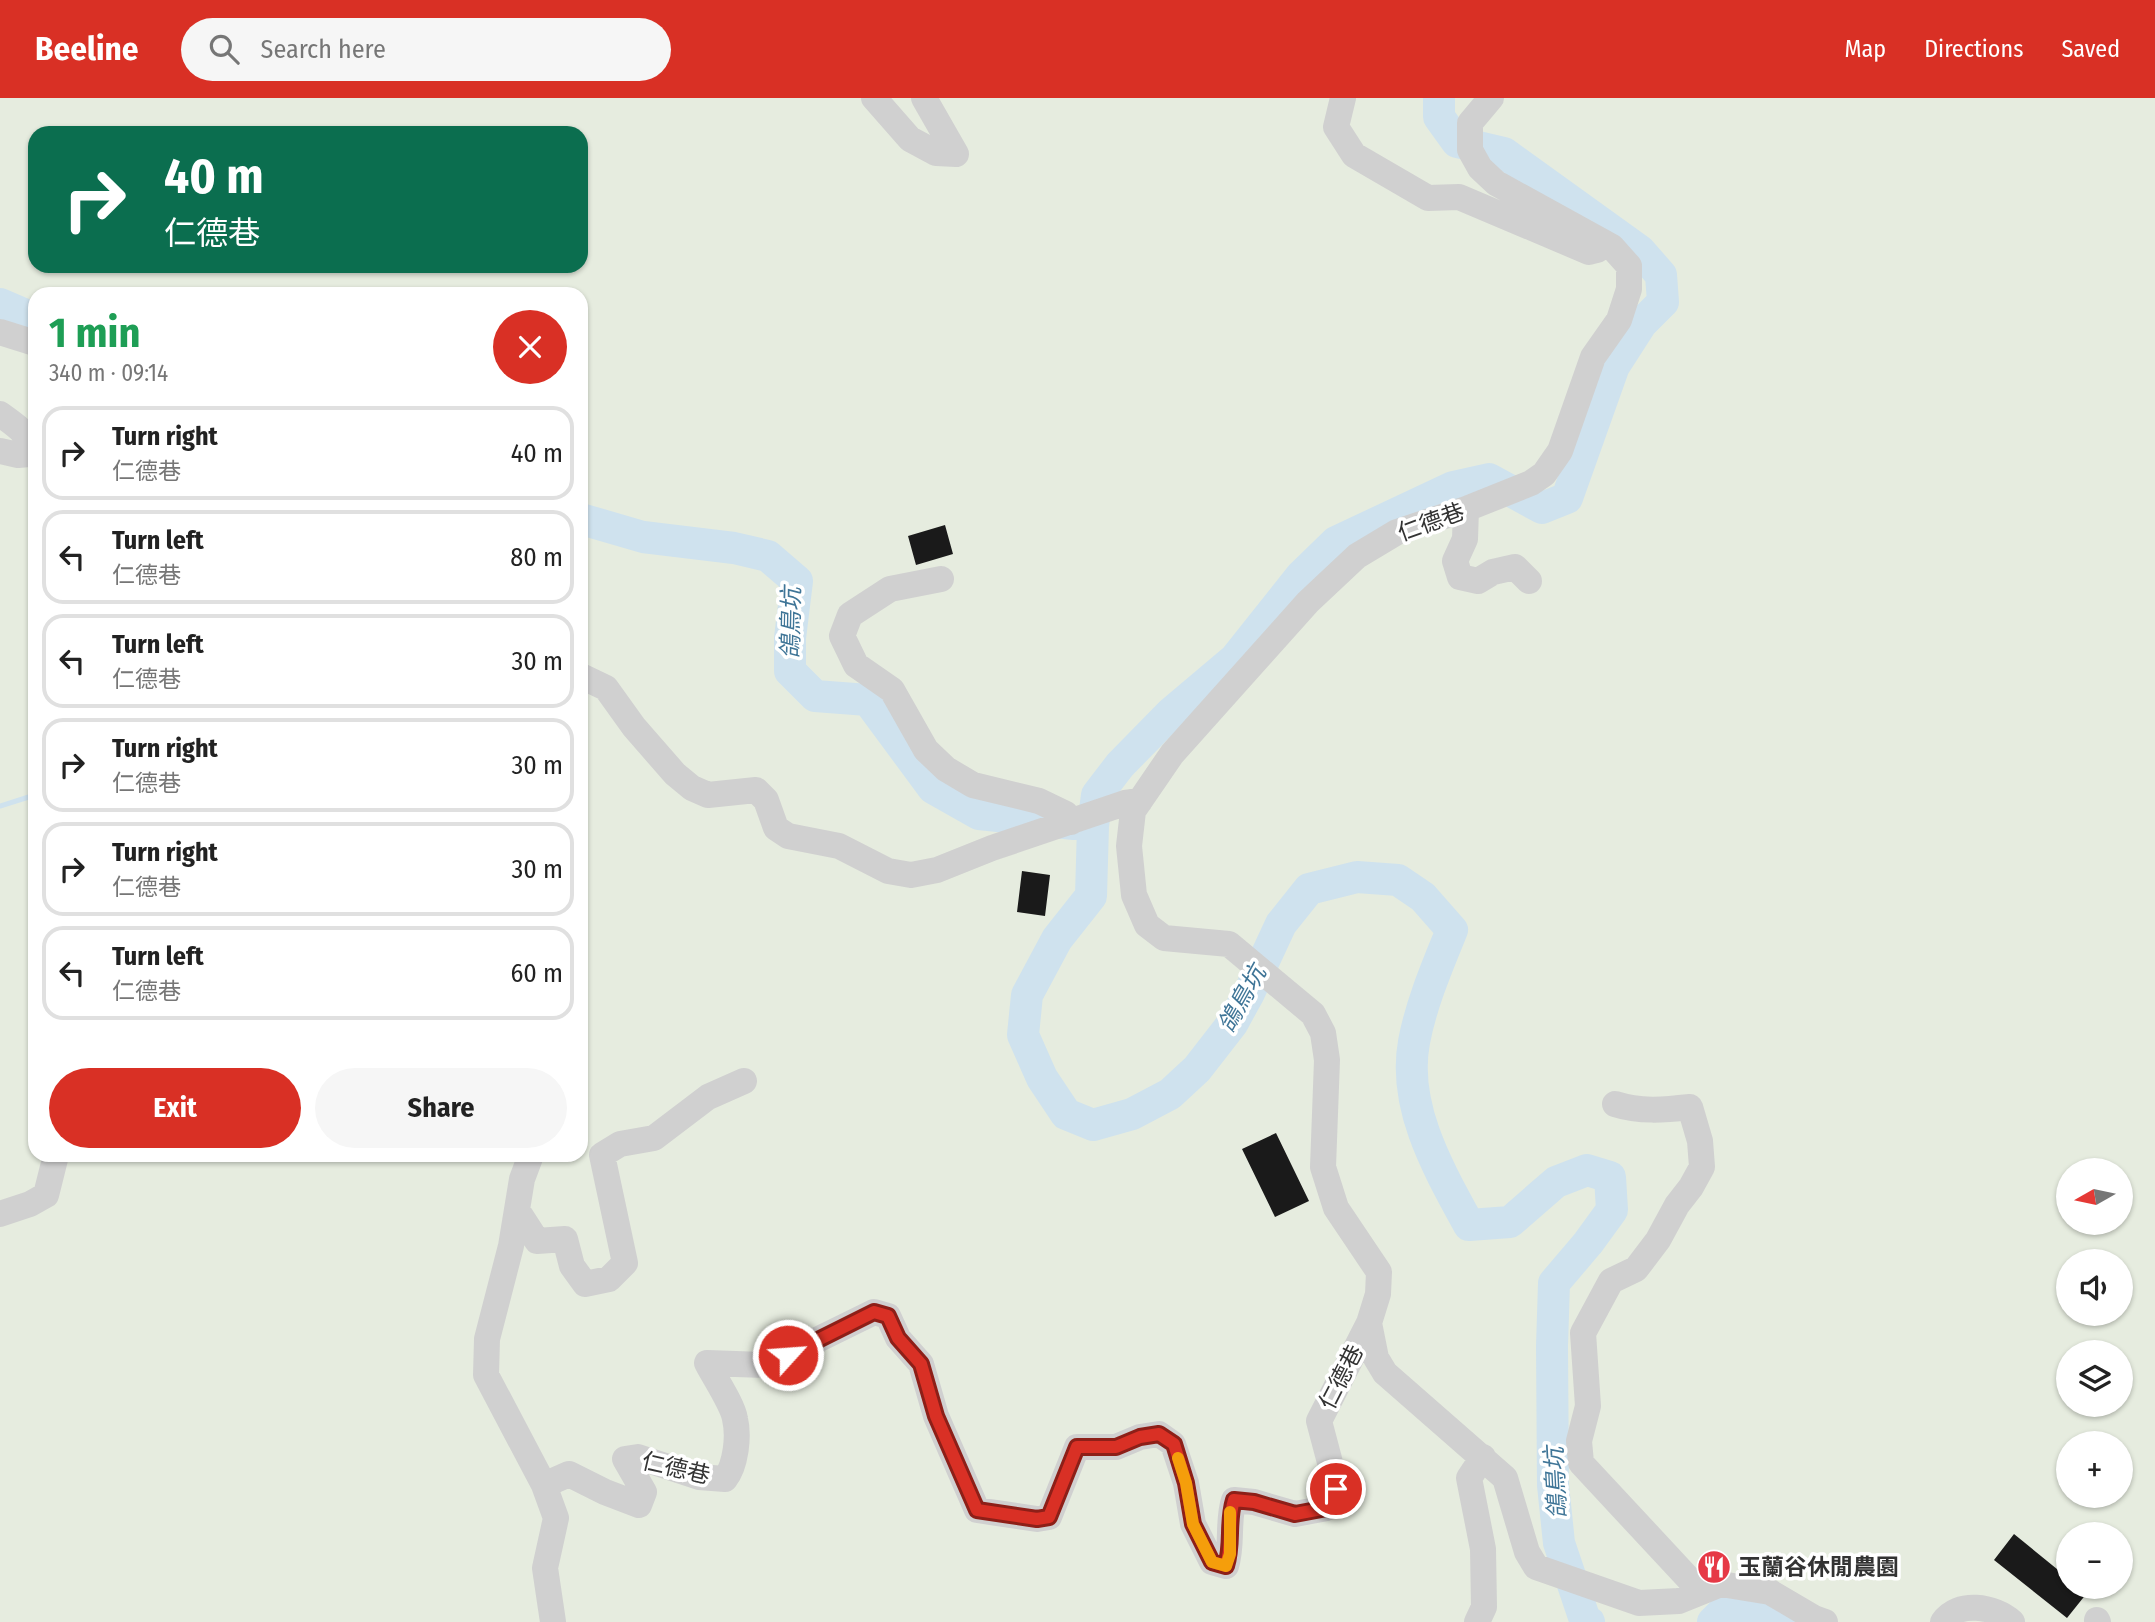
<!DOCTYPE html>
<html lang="en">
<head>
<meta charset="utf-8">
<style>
  body { margin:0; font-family:"Fira Sans Condensed","Noto Sans TC",sans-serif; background:#f6f6f6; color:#222; height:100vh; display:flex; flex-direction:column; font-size:26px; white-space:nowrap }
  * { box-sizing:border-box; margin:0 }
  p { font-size:23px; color:#767676 }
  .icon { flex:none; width:38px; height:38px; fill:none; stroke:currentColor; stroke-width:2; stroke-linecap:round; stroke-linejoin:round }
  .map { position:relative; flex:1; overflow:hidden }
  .drawer { position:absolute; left:28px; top:189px; width:560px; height:875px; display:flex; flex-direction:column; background:#fff; border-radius:21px; box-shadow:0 2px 5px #0004 }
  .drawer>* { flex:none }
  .banner { position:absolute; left:28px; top:28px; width:560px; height:147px; border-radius:21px; box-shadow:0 2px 5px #0004; background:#0b6e4f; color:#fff; overflow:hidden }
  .needle { width:46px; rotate:261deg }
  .controls { position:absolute; left:2056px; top:1060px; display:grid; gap:14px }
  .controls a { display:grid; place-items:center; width:77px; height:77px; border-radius:50%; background:#fff; box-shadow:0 2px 5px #0004; font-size:35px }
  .pin { position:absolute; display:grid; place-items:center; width:60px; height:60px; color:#fff; margin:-30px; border:4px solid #fff; border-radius:50%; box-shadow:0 2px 7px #0007 }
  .me { position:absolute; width:77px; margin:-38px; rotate:64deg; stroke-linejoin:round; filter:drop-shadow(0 0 5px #0008) }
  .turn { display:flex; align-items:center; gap:24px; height:147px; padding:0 21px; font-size:32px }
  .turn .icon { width:91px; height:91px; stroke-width:2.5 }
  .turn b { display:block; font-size:49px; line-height:60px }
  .round { display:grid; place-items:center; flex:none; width:74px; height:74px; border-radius:37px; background:#f6f6f6 }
  .overview { display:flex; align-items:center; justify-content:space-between; height:119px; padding:0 21px }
  h1 { font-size:42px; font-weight:700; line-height:52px; color:#1e9e55 }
  .cta { display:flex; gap:14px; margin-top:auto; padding:14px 21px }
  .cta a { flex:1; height:80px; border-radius:42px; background:#d93025; color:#fff; font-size:28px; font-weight:700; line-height:80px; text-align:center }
  .cta a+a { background:#f6f6f6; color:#222 }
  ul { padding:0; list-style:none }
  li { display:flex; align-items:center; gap:21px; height:94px; margin:0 14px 10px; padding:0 7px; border:4px solid #e0e0e0; border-radius:21px }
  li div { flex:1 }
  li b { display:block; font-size:26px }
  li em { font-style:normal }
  header { display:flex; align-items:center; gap:42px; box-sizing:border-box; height:98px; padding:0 35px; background:#d93025; color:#fff }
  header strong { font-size:33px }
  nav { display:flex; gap:38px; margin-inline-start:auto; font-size:24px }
  .search { width:490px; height:63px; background:#f6f6f6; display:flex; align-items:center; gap:18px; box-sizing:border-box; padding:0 24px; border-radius:38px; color:#767676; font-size:26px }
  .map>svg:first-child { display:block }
</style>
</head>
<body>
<header>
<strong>Beeline</strong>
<div class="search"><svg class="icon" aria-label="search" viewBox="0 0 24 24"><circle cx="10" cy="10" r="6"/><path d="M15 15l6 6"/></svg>Search here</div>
<nav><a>Map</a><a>Directions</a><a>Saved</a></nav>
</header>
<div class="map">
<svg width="2155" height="1524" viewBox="0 0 2155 1524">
  <rect width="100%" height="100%" fill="#fff"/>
  <path fill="#e6ecdf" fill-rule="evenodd" d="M0,0H2155V1524H0ZM35,35H581V168H35ZM35,196H581V1057H35ZM2068,1073H2121V1125H2068ZM2068,1164H2121V1216H2068ZM2068,1255H2121V1307H2068ZM2068,1346H2121V1398H2068ZM2068,1437H2121V1489H2068Z"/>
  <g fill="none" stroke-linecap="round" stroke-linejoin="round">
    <path stroke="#cfe2ee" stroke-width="5" d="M0,708L35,697"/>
    <path stroke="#cfe2ee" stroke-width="32" d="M1439,0V19L1457,44L1504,55L1640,153L1661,177L1663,204L1641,226L1614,268L1567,400L1542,410L1489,381L1453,389L1336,444L1301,478L1235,561L1171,615L1120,667L1097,697L1093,728L1091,798L1057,841L1027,897L1023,937L1042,980L1066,1016L1093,1027L1132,1016L1170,996L1197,971L1232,926L1249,895L1281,826L1309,791L1357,779L1398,782L1423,799L1452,832C1437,869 1421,906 1414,944C1402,1009 1439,1072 1469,1127L1510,1124L1556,1084L1587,1072L1610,1079L1612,1112L1588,1145L1554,1185L1552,1248L1553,1387L1559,1445L1585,1522L1589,1524
      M0,206L35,221
      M581,421L643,439L734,450L768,458L797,483L790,540V573L815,598L868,602L933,690L979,716L1074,726
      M1713,1524L1730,1507L1793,1524"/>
  </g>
  <path fill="#1a1a1a" d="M945,427L953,456L916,467L908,438Z
    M1022,773L1050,777L1045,818L1017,814Z
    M1276,1035L1309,1103L1275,1119L1242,1051Z
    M2014,1436L2068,1480V1489H2080L2087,1495L2067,1520L1994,1462Z"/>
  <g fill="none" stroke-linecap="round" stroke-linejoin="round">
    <path stroke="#d0d0d0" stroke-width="26" d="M874,0L910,41L936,55L956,56L924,0
      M1343,0L1336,29L1354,57L1428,100L1459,99L1589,154L1597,152
      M1491,0L1470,25V52L1480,70L1496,85L1612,149L1629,168V191L1619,222L1593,259L1560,353L1544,376L1531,385L1466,411L1397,434L1357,458L1308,504L1172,656L1133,713L1129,748L1134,797L1147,827L1164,840L1229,846L1313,916L1323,935L1327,962L1323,1069L1336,1110L1379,1174L1378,1196L1369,1225L1376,1260L1385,1275L1505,1380L1527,1454L1536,1469L1639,1505L1679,1503L1721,1486L1770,1494L1814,1520L1825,1524
      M0,234L35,245
      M0,316C14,326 27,334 33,351L29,356L18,357L0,353
      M1466,411L1465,441L1455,463L1460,479L1478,483L1493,474L1515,469L1529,483
      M941,481L890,491L850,517L842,538L856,567L892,592L926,652L946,671L973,687L1039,703L1066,716L1071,724
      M581,578L606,590L634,629L675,676L692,690L708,697L756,692L766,702L776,730L788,738L839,748L888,773L911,777L937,772L992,750L1125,705L1140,703
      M1615,1006C1640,1014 1664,1012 1690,1009L1700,1043L1702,1069L1691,1089L1677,1107L1658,1142L1636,1171L1611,1183L1583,1235L1588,1308L1579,1343L1581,1365L1701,1494
      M531,1057L522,1081L511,1148L487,1241L486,1277L544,1387L556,1420L545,1470L553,1524
      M517,1112L537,1143L565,1141L572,1168L585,1186L609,1181L625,1165L602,1057L620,1046L654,1040L708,999L744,983
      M0,1116L30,1106L46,1097L56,1057
      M544,1387L569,1376L605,1394L639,1407L644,1394L625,1361L638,1359L699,1379L725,1381C736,1367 739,1338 735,1321C733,1307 714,1279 707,1265L766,1267L874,1214L888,1218L898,1240L921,1266L936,1318L977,1412L1037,1421L1049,1419L1077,1349H1116L1140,1339L1159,1336L1173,1346L1186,1385L1193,1426L1212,1464L1226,1468C1233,1446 1227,1423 1234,1402L1254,1404L1295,1416L1327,1410L1332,1404L1337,1391L1319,1323L1369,1225
      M2097,1522L2098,1524
      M1477,1524L1484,1509L1483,1451L1469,1380L1483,1359
      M1943,1524C1958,1502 1994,1508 2012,1524"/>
  </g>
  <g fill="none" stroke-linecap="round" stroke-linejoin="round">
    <g stroke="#8d1f18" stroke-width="18">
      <path id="route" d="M788,1257L874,1214L888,1218L898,1240L921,1266L936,1318L977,1412L1037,1421L1049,1419L1077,1349H1116L1140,1339L1159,1336L1174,1346L1186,1385L1193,1426L1212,1464L1226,1468C1233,1446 1227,1424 1234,1402L1254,1404L1295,1416L1327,1410L1332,1404L1336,1391"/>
    </g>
    <use href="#route" stroke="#d93025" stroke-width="12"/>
    <path stroke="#f59e0b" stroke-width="12" d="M1178,1360L1186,1385L1193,1426L1212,1464L1226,1468L1230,1456V1414"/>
  </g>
  <defs>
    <g id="restaurant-disc" transform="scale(1.75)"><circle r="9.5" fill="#e63946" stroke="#fff"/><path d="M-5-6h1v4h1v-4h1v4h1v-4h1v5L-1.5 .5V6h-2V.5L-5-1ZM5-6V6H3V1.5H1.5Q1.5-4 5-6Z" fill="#fff"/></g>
  </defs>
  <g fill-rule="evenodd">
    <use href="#restaurant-disc" x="1714" y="1469"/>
  </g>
  <g text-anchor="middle" stroke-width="7" stroke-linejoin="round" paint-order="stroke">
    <g font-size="23" fill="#333" stroke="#fff">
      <text transform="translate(1431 424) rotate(-20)" y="8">仁德巷</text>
      <text transform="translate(1341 1279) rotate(-63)" y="8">仁德巷</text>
      <text transform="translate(676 1370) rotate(13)" y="8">仁德巷</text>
    </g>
    <g font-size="23" font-weight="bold" fill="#333" stroke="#fff" text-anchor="start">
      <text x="1738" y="1477">玉蘭谷休閒農園</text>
    </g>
    <g font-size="24" font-style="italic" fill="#3f7597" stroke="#fff">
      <text transform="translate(791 525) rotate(-89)" y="8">鴿鳥坑</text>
      <text transform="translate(1242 901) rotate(-61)" y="8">鴿鳥坑</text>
      <text transform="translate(1556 1385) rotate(-93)" y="8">鴿鳥坑</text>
    </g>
  </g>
</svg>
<div class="controls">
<a><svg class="needle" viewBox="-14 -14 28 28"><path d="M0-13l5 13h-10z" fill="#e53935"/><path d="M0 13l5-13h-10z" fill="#767676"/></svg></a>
<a><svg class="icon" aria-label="sound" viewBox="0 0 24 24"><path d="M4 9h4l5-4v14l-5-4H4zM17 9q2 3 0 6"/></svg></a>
<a><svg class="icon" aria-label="layers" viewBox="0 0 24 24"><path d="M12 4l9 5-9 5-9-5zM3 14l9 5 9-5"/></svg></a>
<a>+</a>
<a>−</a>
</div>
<div class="pin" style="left:1336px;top:1391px;background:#d93025"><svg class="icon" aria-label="arrive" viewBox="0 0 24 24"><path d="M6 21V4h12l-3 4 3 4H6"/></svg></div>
<svg class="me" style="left:788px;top:1257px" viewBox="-20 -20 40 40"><circle r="17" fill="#d93025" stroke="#fff" stroke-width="3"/><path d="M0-11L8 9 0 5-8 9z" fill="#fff"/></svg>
<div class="banner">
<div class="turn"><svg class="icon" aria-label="right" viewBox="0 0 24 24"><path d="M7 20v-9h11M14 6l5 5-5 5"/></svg><div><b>40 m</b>仁德巷</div></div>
</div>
<section class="drawer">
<div class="overview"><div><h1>1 min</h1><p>340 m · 09:14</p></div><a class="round" style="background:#d93025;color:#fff"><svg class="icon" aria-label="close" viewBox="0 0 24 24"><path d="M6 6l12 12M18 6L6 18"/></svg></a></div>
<ul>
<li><svg class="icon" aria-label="right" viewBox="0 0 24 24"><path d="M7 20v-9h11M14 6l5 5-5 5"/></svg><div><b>Turn right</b><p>仁德巷</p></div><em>40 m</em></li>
<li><svg class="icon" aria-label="left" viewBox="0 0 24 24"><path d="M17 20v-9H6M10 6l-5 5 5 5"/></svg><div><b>Turn left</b><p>仁德巷</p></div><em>80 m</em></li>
<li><svg class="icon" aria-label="left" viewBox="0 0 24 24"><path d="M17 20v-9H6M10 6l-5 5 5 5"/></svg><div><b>Turn left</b><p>仁德巷</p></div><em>30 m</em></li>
<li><svg class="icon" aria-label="right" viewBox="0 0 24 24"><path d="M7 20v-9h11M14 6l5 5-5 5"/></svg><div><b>Turn right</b><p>仁德巷</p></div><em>30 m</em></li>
<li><svg class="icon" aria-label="right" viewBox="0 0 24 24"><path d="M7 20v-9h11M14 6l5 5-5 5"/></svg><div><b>Turn right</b><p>仁德巷</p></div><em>30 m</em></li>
<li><svg class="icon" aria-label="left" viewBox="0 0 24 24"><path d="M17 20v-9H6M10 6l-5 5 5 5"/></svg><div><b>Turn left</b><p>仁德巷</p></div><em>60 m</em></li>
</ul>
<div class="cta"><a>Exit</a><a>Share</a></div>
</section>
</div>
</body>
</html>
